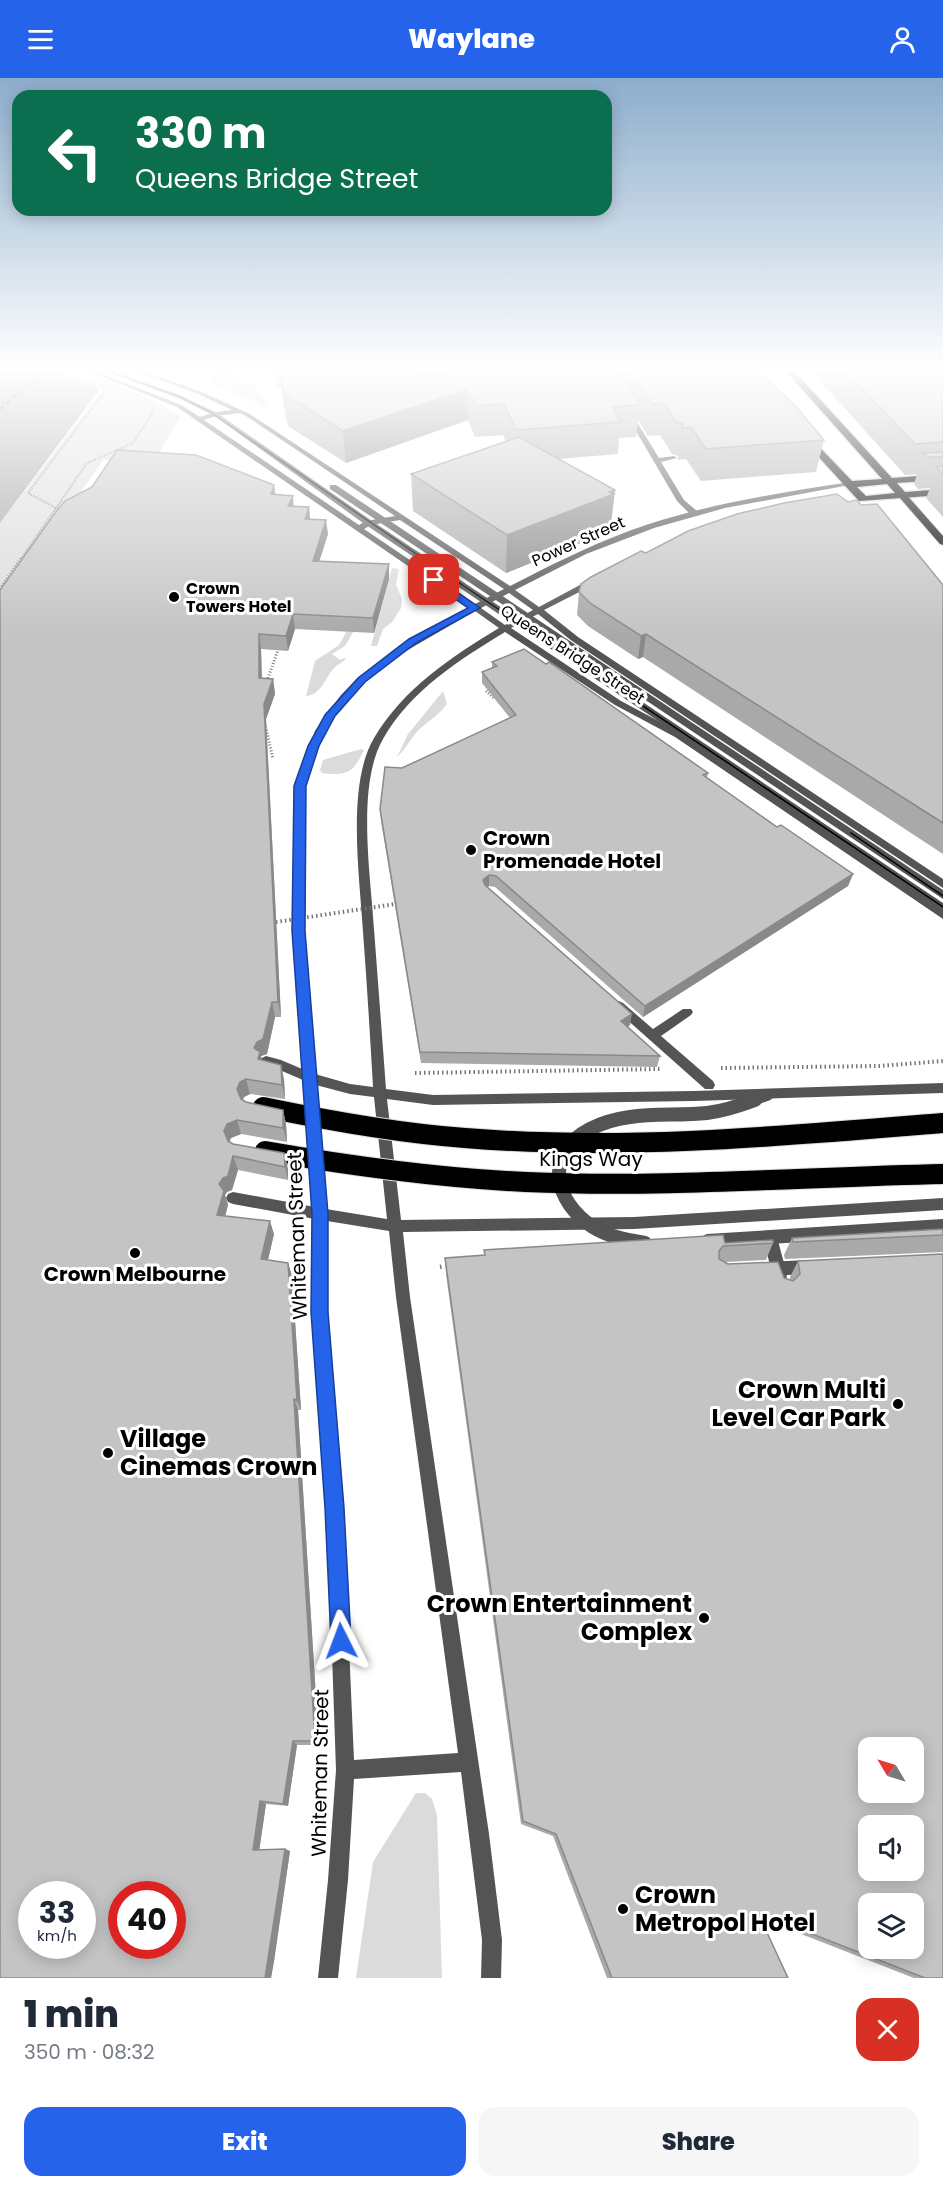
<!DOCTYPE html>
<html lang="en">
<head>
<meta charset="utf-8">
<style>
  body { margin:0; font-family:Poppins,sans-serif; background:#f6f6f7; color:#1f2937; height:100vh; display:flex; flex-direction:column; font-size:22px; white-space:nowrap }
  * { box-sizing:border-box; margin:0 }
  p { font-size:20px; color:#747a83 }
  .icon { flex:none; width:33px; height:33px; fill:none; stroke:currentColor; stroke-width:2; stroke-linecap:round; stroke-linejoin:round }
  .map { position:relative; height:1900px; overflow:hidden }
  .side { display:flex; flex-direction:column; background:#fff; flex:1 }
  .side>* { flex:none }
  .hud { position:absolute; left:12px; top:12px; width:600px; height:126px; border-radius:18px; box-shadow:0 3px 15px #0003; background:#0b6e4f; color:#fff; overflow:hidden }
  .needle { width:39px; rotate:308deg }
  .buttons { position:absolute; left:858px; top:1659px; display:grid; gap:12px }
  .buttons a { display:grid; place-items:center; width:66px; height:66px; border-radius:12px; background:#fff; box-shadow:0 3px 15px #0003; font-size:30px }
  .speed { position:absolute; left:18px; top:1803px; display:flex; gap:12px; font-size:30px; font-weight:700; text-align:center }
  .speed>* { display:grid; place-content:center; width:78px; height:78px; border-radius:50%; background:#fff; box-shadow:0 3px 15px #0003; line-height:1 }
  .speed small { font-size:15px; font-weight:400 }
  .speed .limit { border:9px solid #d22; background:#fff; color:#111 }
  .pin { position:absolute; display:grid; place-items:center; width:51px; height:51px; color:#fff; margin:-26px; border-radius:12px; box-shadow:0 3px 9px #0006 }
  .me { position:absolute; width:66px; margin:-33px; rotate:357deg; stroke-linejoin:round; filter:drop-shadow(0 0 4px #0008) }
  .turn { display:flex; align-items:center; gap:21px; height:126px; padding:0 24px; font-size:27px }
  .turn .icon { width:78px; height:78px; stroke-width:2.5 }
  .turn b { display:block; font-size:42px; line-height:51px }
  .round { display:grid; place-items:center; flex:none; width:63px; height:63px; border-radius:18px; background:#f6f6f7 }
  .head { display:flex; align-items:center; justify-content:space-between; height:102px; padding:0 24px }
  h1 { font-size:36px; font-weight:800; line-height:45px }
  .action { display:flex; gap:12px; margin-top:auto; padding:12px 24px }
  .action a { flex:1; height:69px; border-radius:18px; background:#2563eb; color:#fff; font-size:24px; font-weight:800; line-height:69px; text-align:center }
  .action a+a { background:#f6f6f7; color:#1f2937 }
  header { display:flex; justify-content:space-between; align-items:center; height:78px; padding:0 24px; background:#2563eb; color:#fff; font-size:27px; font-weight:800 }
  .map>svg:first-child { display:block }
</style>
</head>
<body>
<header><svg class="icon" aria-label="menu" viewBox="0 0 24 24"><path d="M4 6h16M4 12h16M4 18h16"/></svg>Waylane<svg class="icon" aria-label="person" viewBox="0 0 24 24"><circle cx="12" cy="8" r="4"/><path d="M4 21q1-7 8-7t8 7"/></svg></header>
<div class="map">
<svg width="943" height="1900" viewBox="0 0 943 1900">
  <rect width="100%" height="100%" fill="#fff"/>
  <path fill="#dbdbdb" d="M215,293H227L239,297L237,307L254,306L258,315L268,322L266,329L214,306L211,300Z
    M104,302L147,319L181,338L155,382H103L81,414L118,416L0,535V445L103,311L97,307Z
    M392,490L399,491L396,507L402,521L401,530L392,544L383,551L377,568H371Z
    M347,553L353,554L345,568L332,576L340,582L344,580L346,581C343,584 337,587 334,590C325,600 321,617 306,618L315,583L339,567Z
    M443,613L447,626C440,636 431,641 422,649C412,657 407,670 397,679L408,656Z
    M361,671L364,672C353,695 348,698 322,695L320,692L323,682Z
    M416,1715H425L432,1721L437,1737L442,1900H356L373,1784Z"/>
  <path fill="#a2a2a2" d="M0,293H119L97,307L96,311H100L0,445Z"/>
  <path fill="#fff" d="M58,293H119L97,307Z"/>
  <g fill="none" stroke-linecap="round" stroke-linejoin="round">
    <path stroke="#434343" stroke-width="1.5" stroke-dasharray="4.5 4" stroke-linecap="butt" d="M0,331L44,293"/>
    <g stroke="#dbdbdb" stroke-width="2">
      <path id="primary" d="M899,415H905L943,458V467L940,466L899,419Z"/>
    </g>
    <g stroke="#dbdbdb" stroke-width="3">
      <path id="trunk" d="M786,293H794L892,400L943,396V402L897,405L905,414L943,411V417L859,423L803,362V358H809L852,403L882,401ZM887,406L895,415L866,418L857,409Z"/>
    </g>
    <path stroke="#767676" stroke-width="2" stroke-dasharray="1 1.5" stroke-linecap="butt" d="M56,430L28,415L105,313
      M21,481L87,385L133,365L153,334"/>
    <path stroke="#767676" stroke-width="3" stroke-dasharray="1 2" stroke-linecap="butt" d="M0,511L22,479
      M267,603L278,572
      M486,613L494,620
      M265,646L273,681"/>
    <path stroke="#767676" stroke-width="4" stroke-dasharray="1.5 3" stroke-linecap="butt" d="M721,990L879,988L943,983
      M415,995L660,991"/>
    <path stroke="#767676" stroke-width="4.5" stroke-dasharray="1.5 4" stroke-linecap="butt" d="M440,1189L449,1187"/>
    <path fill="#545454" fill-rule="evenodd" d="M105,293H113L182,318L217,335L372,443L943,825V834L366,447L213,337L178,320Z
      M629,334L632,336L659,380L674,378L677,380L661,384L684,422L697,433V437H691L677,423L626,336Z
      M330,407H336L943,812V821L330,411Z
      M619,923L623,925L653,951L683,931H691L693,934L691,937L661,958L713,1003L715,1007L713,1011H705L615,931L613,928Z
      M266,978L281,982L314,996L316,1000L314,1004L310,1005L275,990L262,986L260,983L262,980Z
      M233,1114L320,1130L325,1132L327,1136L325,1140L320,1142L233,1126L228,1124L226,1120L228,1116Z"/>
    <path fill="#545454" fill-rule="evenodd" d="M88,293H95L181,327L200,339L215,334L232,332L198,316L135,293H143L202,314L250,336L510,508C555,485 600,462 649,446C714,425 783,414 851,404L855,406L725,430L654,450L586,476L515,512L539,529L591,501H597V505L544,532L578,559L943,801V810L572,563L538,536L511,550L621,623L681,655L943,832V841L675,659L615,627L505,554C459,582 410,613 383,661C356,708 371,799 374,851C378,904 382,957 386,1011L433,1017L694,1013L943,1005V1015L694,1023L433,1027L387,1021L401,1142L634,1139L943,1120V1132L634,1151L403,1154L410,1219L489,1756L502,1862L501,1900H481L482,1862L461,1694L354,1701L348,1802L338,1900H318L328,1802L336,1692L327,1430L312,1234L313,1136L292,853L295,708L315,653L341,617L357,601L393,573L469,530L177,329ZM239,335L246,338L395,438L366,443L359,447L204,342L216,338ZM400,442L504,511L475,526L364,451L371,447ZM509,515L533,532L505,547L481,530ZM475,533L499,550C451,579 403,611 374,660C346,707 360,801 363,854C367,906 370,957 373,1009L350,1006L315,996L304,853L305,708L314,680L325,653L334,638L363,605L399,577ZM316,1007L350,1016L374,1019L387,1141L326,1131ZM327,1143L389,1153L396,1219L458,1675L354,1682L343,1430L326,1234Z"/>
    <use href="#primary" fill="#000" fill-rule="evenodd"/>
    <use href="#trunk" fill="#000" fill-rule="evenodd"/>
    <path stroke="#000" stroke-width="1.5" d="M108,293L180,319L210,334L428,484L943,829
      M851,755L943,818"/>
    <g stroke="#dbdbdb" stroke-width="22" stroke-linecap="butt">
      <path id="trunk-bridge" d="M263,1029C330,1043 397,1055 465,1060C624,1073 785,1058 943,1045
        M265,1073C351,1088 438,1100 526,1104C665,1110 804,1099 943,1096"/>
    </g>
    <path stroke="#767676" stroke-width="4" stroke-dasharray="1.5 3" stroke-linecap="butt" d="M276,844L395,826"/>
    <path stroke="#545454" stroke-width="11" d="M752,1023L768,1017"/>
    <path stroke="#545454" stroke-width="14" d="M770,1160L780,1197
      M708,1163L943,1148
      M645,1165C627,1162 609,1159 593,1149C554,1124 543,1075 590,1051C627,1032 667,1039 707,1035C724,1033 739,1028 755,1022
      M764,1191L810,1189"/>
    <use href="#trunk-bridge" stroke="#000" stroke-width="20"/>
  </g>
  <path fill="#a9a9a9" d="M275,293H760L761,294V297L824,362L816,394L701,403L686,381L678,382V378L672,376L660,357L648,358L638,342L636,359L619,360L618,376L558,381L615,412L610,453L506,495L413,433L411,396L506,364L503,357L475,359L468,342L346,385L288,348L284,328L281,310H277Z
    M811,293H943V439L926,420L930,410L918,411L914,406L917,396L905,397Z
    M274,407L275,416L294,428L309,429L310,441L328,456L319,483L389,486V501L374,555L295,551L288,573L261,571L262,600L273,601L275,616L266,641L281,939H275L267,976L261,978L262,982L284,1001L285,1021L250,1016L244,1019L243,1022L246,1024L283,1032L286,1046L287,1064L241,1056L231,1060L229,1064L233,1066L284,1075L288,1089V1102L238,1092L232,1112L227,1114L225,1117L228,1127L225,1138L274,1156L268,1182L288,1185L292,1198L301,1332H298L319,1667H297L288,1728L266,1726L259,1772L285,1771L290,1773L271,1900H0L92,409Z
    M848,424L861,427L943,507V776L643,579L638,581L588,548L577,537L579,514L646,475Z
    M492,584L546,586L708,695L707,700L777,749L853,796L848,808L643,939L495,809L489,808L487,809L630,947L628,949L660,978L657,989L421,985L381,743L380,731L402,690L510,640L482,605V594L492,590Z
    M943,1151V1174L785,1181L784,1177L792,1160Z
    M725,1165H773L766,1182L725,1184L728,1186L790,1202V1199L798,1183L943,1900H914L760,1840L788,1900H607L553,1758L521,1746L446,1196L445,1180Z"/>
  <path fill="#898989" d="M468,311V342L346,385L343,353Z
    M274,407L276,421L271,416Z
    M615,412L610,453L506,495L507,457Z
    M293,418L294,432L288,428Z
    M309,429L310,443L305,441Z
    M326,442L328,456L315,497L313,483Z
    M389,486V501L374,555L373,540Z
    M293,536L295,551L288,573L286,558Z
    M259,556L261,571L262,615L259,600Z
    M646,556L643,579L638,581L641,558Z
    M273,601L275,616L266,641L281,939L278,924L264,626Z
    M853,796L848,808L643,939L645,928Z
    M489,797V808L483,813V802Z
    M272,924L275,939L267,976L261,978L264,989L262,996L254,970Z
    M632,936L630,947L620,954L621,943Z
    M281,987L284,1001L285,1021L282,1007Z
    M246,1001L250,1016L244,1019L241,1025L237,1011L240,1004Z
    M283,1032L286,1046L287,1064L283,1050Z
    M237,1042L241,1056L231,1060L228,1067L224,1053L227,1046Z
    M284,1075L288,1089V1102L285,1089Z
    M233,1078L238,1092L232,1112L227,1114L225,1117L228,1127L222,1150L217,1137L219,1106Z
    M270,1143L274,1156L265,1194L261,1181Z
    M288,1185L292,1198L301,1332L297,1322Z
    M294,1321L298,1332L319,1667L315,1663Z
    M293,1663L297,1667L288,1728L283,1726Z
    M260,1723L266,1726L259,1774L253,1772Z
    M285,1771L290,1773L274,1884L271,1900H265Z"/>
  <path fill="#c4c4c4" stroke="#898989" stroke-width="1.5" fill-rule="evenodd" d="M281,293H414L419,297L451,296L452,293H618L640,327L612,329L621,344L516,352L504,326L475,328L468,311L343,353L284,316L280,297Z
    M630,293H760L761,294H758L794,326L824,362L706,371L691,349L682,350L683,346L676,344L664,325L652,326Z
    M845,293H943V364L915,366Z
    M519,359L615,412L609,414L614,416L507,457L411,396Z
    M117,372L196,377L274,407L271,416L293,418L288,428L309,429L305,441L326,442L313,483L389,486L373,540L293,536L286,558L259,556V600L273,601L264,626L278,924H272L263,961L257,964L254,970L260,974L258,981L281,987L282,1007L246,1001L240,1004L237,1011L241,1021L246,1024L283,1032V1050L237,1042L227,1046L224,1053L228,1063L233,1066L284,1075L285,1089L233,1078L228,1098L223,1100L219,1106L224,1113L217,1137L270,1143L261,1181L288,1185L297,1322L294,1321L315,1663H293L283,1726L260,1723L253,1772L285,1771L265,1900H0V512L58,431L65,423L92,409ZM32,1816H82V1868H32ZM122,1816H172V1868H122Z
    M943,374V379H928L923,375Z
    M943,388V396L936,389Z
    M837,416L848,424L857,422L861,427L877,426L943,507V745L646,556L641,558L590,525L579,514L581,506L591,499L641,473L646,475L688,453L737,436L784,425Z
    M524,571L546,586L549,584L708,695L703,697L777,749L781,747L853,796L645,928L496,798L489,797L483,802L485,807L632,936L621,943L660,978L420,974L380,731L385,689L402,690L516,637L482,594L497,588L492,584Z
    M943,1151V1157L793,1164L792,1160Z
    M723,1157L725,1165L773,1162V1165L723,1168L719,1173V1181L728,1186L778,1184L784,1200L793,1203L800,1196L798,1183L943,1176V1900H925L758,1835L788,1900H612L556,1756L523,1743L445,1180L485,1177L484,1172ZM868,1670H914V1714H868ZM868,1748H914V1792H868ZM868,1826H914V1870H868Z"/>
  <linearGradient id="sky" x2="0" y2="1"><stop stop-color="#8cadcc"/><stop offset="0.52" stop-color="#fff"/><stop offset="1" stop-color="#fff" stop-opacity="0"/></linearGradient>
  <rect width="943" height="559" fill="url(#sky)"/>
  <path fill="#2563eb" stroke="#184099" stroke-width="1.5" d="M431,500H437L480,530L416,565L365,604L335,638L319,668L306,708L305,853L328,1136V1234L344,1430L351,1563L348,1570L341,1573L334,1570L331,1563L325,1430L311,1234L312,1136L292,853L294,708L308,668L325,637L358,600L409,561L468,530L431,504Z"/>
  <g fill="#000" stroke="#fff" stroke-width="2">
    <circle cx="174" cy="519" r="6"/>
    <circle cx="471" cy="772" r="6"/>
    <circle cx="135" cy="1175" r="6"/>
    <circle cx="898" cy="1326" r="6"/>
    <circle cx="108" cy="1375" r="6"/>
    <circle cx="704" cy="1540" r="6"/>
    <circle cx="623" cy="1831" r="6"/>
  </g>
  <g text-anchor="middle" stroke-width="6" stroke-linejoin="round" paint-order="stroke">
    <g font-size="16" fill="#000" stroke="#fff">
      <text transform="translate(578 463) rotate(-24)" y="6">Power Street</text>
      <text transform="translate(573 576) rotate(33)" y="6">Queens Bridge Street</text>
    </g>
    <g font-size="16" font-weight="bold" fill="#000" stroke="#fff" text-anchor="start">
      <text x="186" y="516">Crown<tspan x="186" dy="18">Towers Hotel</tspan></text>
    </g>
    <g font-size="20" font-weight="bold" fill="#000" stroke="#fff" text-anchor="start">
      <text x="483" y="767">Crown<tspan x="483" dy="23">Promenade Hotel</tspan></text>
      <text x="135" y="1203" text-anchor="middle">Crown Melbourne</text>
    </g>
    <g font-size="20" fill="#000" stroke="#fff">
      <text x="591" y="1088">Kings Way</text>
      <text transform="translate(297 1158) rotate(-92)" y="7">Whiteman Street</text>
      <text transform="translate(320 1695) rotate(-89)" y="7">Whiteman Street</text>
    </g>
    <g font-size="24" font-weight="bold" fill="#000" stroke="#fff" text-anchor="end">
      <text x="886" y="1320">Crown Multi<tspan x="886" dy="28">Level Car Park</tspan></text>
      <text x="120" y="1369" text-anchor="start">Village<tspan x="120" dy="28">Cinemas Crown</tspan></text>
      <text x="692" y="1534">Crown Entertainment<tspan x="692" dy="28">Complex</tspan></text>
      <text x="635" y="1825" text-anchor="start">Crown<tspan x="635" dy="28">Metropol Hotel</tspan></text>
    </g>
  </g>
</svg>
<div class="buttons">
<a><svg class="needle" viewBox="-14 -14 28 28"><path d="M0-13l5 13h-10z" fill="#e53935"/><path d="M0 13l5-13h-10z" fill="#747a83"/></svg></a>
<a><svg class="icon" aria-label="sound" viewBox="0 0 24 24"><path d="M4 9h4l5-4v14l-5-4H4zM17 9q2 3 0 6"/></svg></a>
<a><svg class="icon" aria-label="layers" viewBox="0 0 24 24"><path d="M12 4l9 5-9 5-9-5zM3 14l9 5 9-5"/></svg></a>
</div>
<div class="speed"><div>33<small>km/h</small></div><div class="limit">40</div></div>
<div class="pin" style="left:434px;top:502px;background:#d93025"><svg class="icon" aria-label="arrive" viewBox="0 0 24 24"><path d="M6 21V4h12l-3 4 3 4H6"/></svg></div>
<svg class="me" style="left:341px;top:1563px" viewBox="-20 -20 40 40"><path d="M0-17L14 15 0 8-14 15z" fill="#2563eb" stroke="#fff" stroke-width="4"/></svg>
<div class="hud">
<div class="turn"><svg class="icon" aria-label="left" viewBox="0 0 24 24"><path d="M17 20v-9H6M10 6l-5 5 5 5"/></svg><div><b>330 m</b>Queens Bridge Street</div></div>
</div>
</div>
<section class="side">
<div class="head"><div><h1>1 min</h1><p>350 m · 08:32</p></div><a class="round" style="background:#d93025;color:#fff"><svg class="icon" aria-label="close" viewBox="0 0 24 24"><path d="M6 6l12 12M18 6L6 18"/></svg></a></div>
<div class="action"><a>Exit</a><a>Share</a></div>
</section>
</body>
</html>
